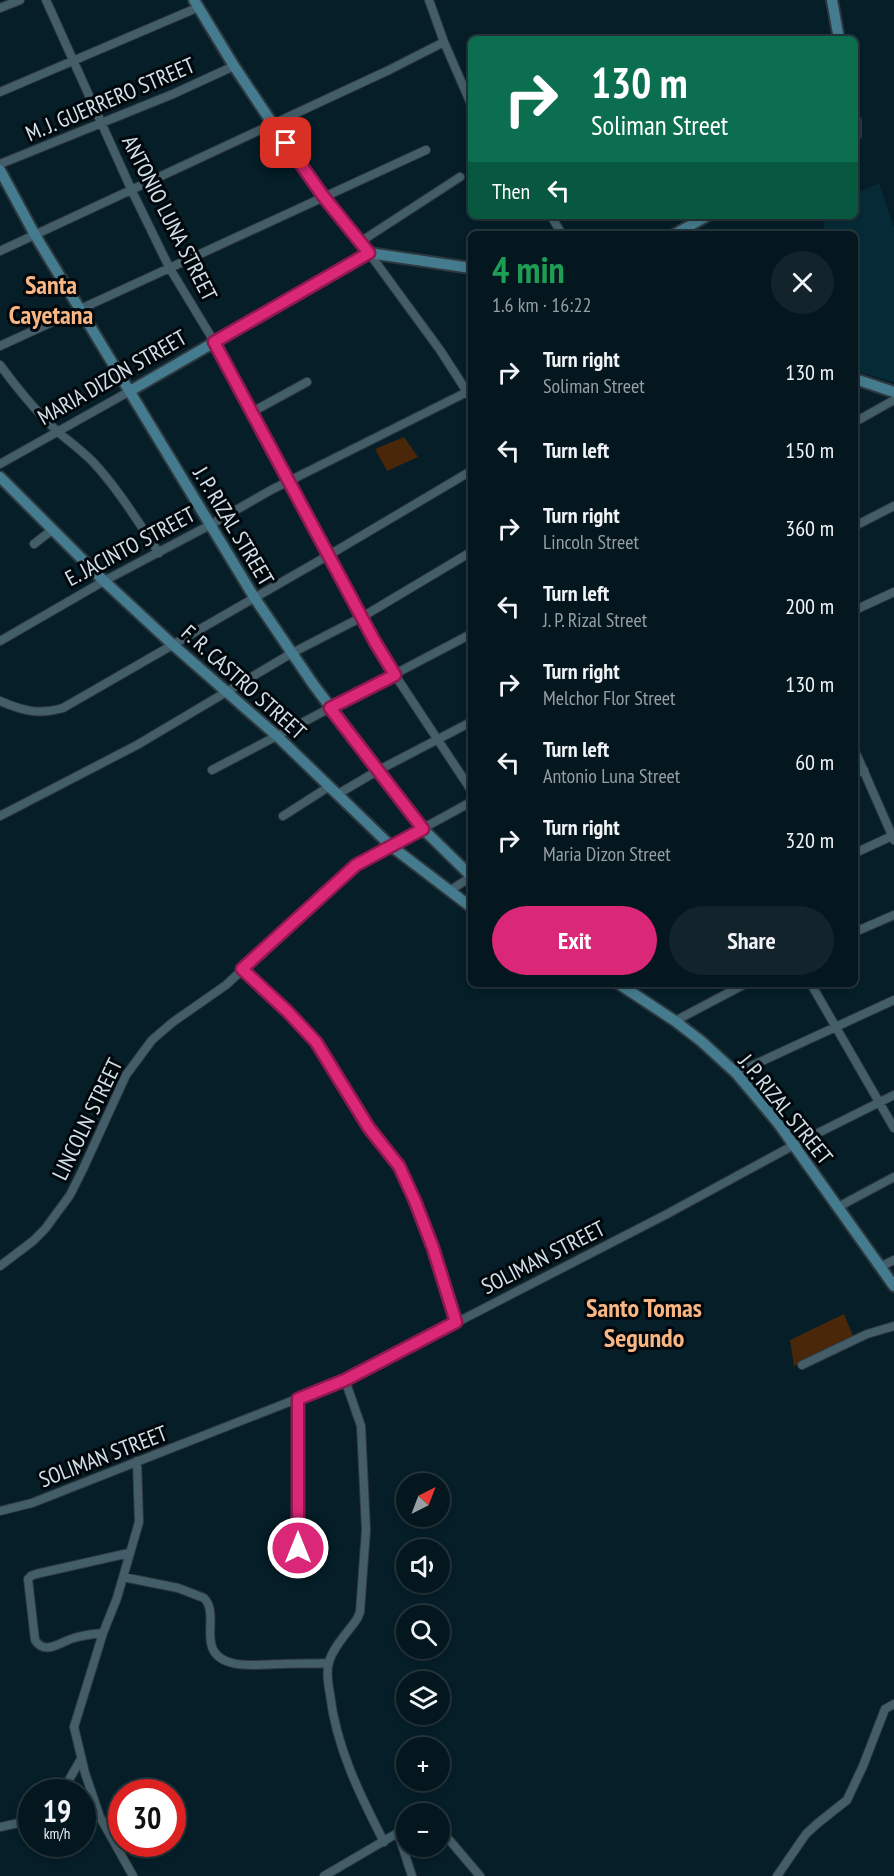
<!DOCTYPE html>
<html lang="en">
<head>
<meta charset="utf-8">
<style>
  body { margin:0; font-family:"PT Sans Narrow",sans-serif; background:#12232b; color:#f1f3f6; height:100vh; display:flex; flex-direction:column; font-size:22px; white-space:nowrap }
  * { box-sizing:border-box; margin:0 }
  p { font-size:20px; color:#979fa4 }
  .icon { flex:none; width:33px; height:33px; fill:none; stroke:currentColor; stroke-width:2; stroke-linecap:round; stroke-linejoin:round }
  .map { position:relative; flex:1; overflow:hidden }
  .side { position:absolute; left:468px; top:231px; width:390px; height:756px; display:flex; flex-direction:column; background:#04161e; border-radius:9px; box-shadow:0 3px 9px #0003,0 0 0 2px #25353c }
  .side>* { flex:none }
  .hud { position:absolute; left:468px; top:36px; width:390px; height:183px; border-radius:9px; box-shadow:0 3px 9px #0003,0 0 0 2px #25353c; background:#0b6e4f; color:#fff; overflow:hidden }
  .needle { width:39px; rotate:42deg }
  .buttons { position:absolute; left:396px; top:1473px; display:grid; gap:12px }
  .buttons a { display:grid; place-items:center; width:54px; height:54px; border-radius:50%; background:#04161e; box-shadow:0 3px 9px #0003,0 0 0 2px #25353c; font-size:30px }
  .speed { position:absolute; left:18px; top:1779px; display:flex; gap:12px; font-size:30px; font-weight:700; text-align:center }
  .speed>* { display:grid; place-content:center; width:78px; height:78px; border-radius:50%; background:#04161e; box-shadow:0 3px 9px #0003,0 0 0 2px #25353c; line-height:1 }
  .speed small { font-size:15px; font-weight:400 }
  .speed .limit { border:9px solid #d22; background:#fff; color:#111 }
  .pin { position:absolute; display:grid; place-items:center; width:51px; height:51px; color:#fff; margin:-26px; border-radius:12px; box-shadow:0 3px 9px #0006 }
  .me { position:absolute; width:66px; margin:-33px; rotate:0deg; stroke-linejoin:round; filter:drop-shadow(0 0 4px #0008) }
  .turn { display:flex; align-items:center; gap:21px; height:126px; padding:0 24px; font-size:27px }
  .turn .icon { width:78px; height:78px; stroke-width:2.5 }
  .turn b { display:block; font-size:42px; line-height:51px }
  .then { display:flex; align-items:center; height:57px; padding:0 24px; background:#0003; gap:12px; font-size:22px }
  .round { display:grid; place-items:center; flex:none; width:63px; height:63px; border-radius:32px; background:#12232b }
  .summary { display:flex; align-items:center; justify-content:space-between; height:102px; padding:0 24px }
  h1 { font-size:36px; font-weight:700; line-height:45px; color:#1e9e55 }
  .primary-button { display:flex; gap:12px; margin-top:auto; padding:12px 24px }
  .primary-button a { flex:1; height:69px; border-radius:36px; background:#db2777; color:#fff; font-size:24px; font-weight:700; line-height:69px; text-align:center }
  .primary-button a+a { background:#12232b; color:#f1f3f6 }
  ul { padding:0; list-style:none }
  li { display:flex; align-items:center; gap:18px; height:78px; padding:0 24px }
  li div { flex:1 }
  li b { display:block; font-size:22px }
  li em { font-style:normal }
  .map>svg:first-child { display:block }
</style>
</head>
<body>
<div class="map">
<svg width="894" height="1876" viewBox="0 0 894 1876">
  <rect width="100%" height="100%" fill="#051e28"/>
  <path fill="#062b37" d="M879,183L894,227V382L855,371V234H784L785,232H825L823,216H855V194Z"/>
  <path fill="#492708" d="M404,437L418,457L387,471L375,449Z
    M844,1314L853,1336L794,1366L790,1340Z"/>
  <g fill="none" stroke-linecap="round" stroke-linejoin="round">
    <g stroke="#2e383f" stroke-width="10">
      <path id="street" d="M46,0L132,191L169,267L218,348L375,642L395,675L471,790
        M429,0L444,42L471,104
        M0,8L20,0
        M0,92L199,7
        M0,164L173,94L234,66
        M551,216L562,234
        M360,242L460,177
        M0,251L389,70L444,42
        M369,253L440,350L471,398
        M0,346L426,150
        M0,365C17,388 36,412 58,432C70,442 82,451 93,462C119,490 138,522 159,553
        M252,412L307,382
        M855,422L894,400
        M0,464L130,391
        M855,526L894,506
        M34,544L52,530
        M855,610L894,592
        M0,641L104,581L210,525L271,490L471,390
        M0,701C23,711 39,715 63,708L329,555L471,471
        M855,751L894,840
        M212,770L471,634
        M855,774L864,770
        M338,794L377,771L471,722
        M0,816L137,745L292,653L362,617L471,552
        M283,816L330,786
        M855,853L892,836
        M449,891L471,877
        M855,932L894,915
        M242,969L287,1011L316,1042L376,1139L391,1155L399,1166L415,1201L433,1248L444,1280L456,1322
        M811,984L894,1128
        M675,1021L745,984
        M736,1073L894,1000
        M838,1207L894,1177
        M0,1266L33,1241L45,1229L70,1195L83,1169L126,1075L152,1040L173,1022L226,985L356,865L471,802
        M880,1267L894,1260
        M802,1365L867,1334L894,1326
        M345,1380L361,1426L366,1530L360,1612L357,1619C348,1632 333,1647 329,1662C326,1672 328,1684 330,1694C336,1747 360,1795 384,1842
        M298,1399V1564
        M0,1511L32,1503L345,1380L667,1214L794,1145L894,1095
        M123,1577L178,1588L204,1598C215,1609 208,1629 211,1643C216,1672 261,1664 281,1664C297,1663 313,1664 329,1663
        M103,1633C93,1634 83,1635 74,1638C60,1642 45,1656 35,1640L28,1579L31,1576L36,1574L129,1553
        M62,1792L81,1759
        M0,1827L32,1820
        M440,1829L480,1876
        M398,1833L412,1876
        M133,1876L100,1817L85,1773L74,1727L103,1633L117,1598L139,1522L137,1461
        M324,1876L406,1828
        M777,1876L806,1834L818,1823L847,1800L863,1766L885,1709L894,1704"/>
    </g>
    <g stroke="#2e383f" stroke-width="14">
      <path id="secondary" d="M194,0L234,66L272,123L323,196L369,253
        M832,0L839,39
        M855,121V135
        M0,170L35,235L254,597L313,684L402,802L423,829L471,876
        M675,234L707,216
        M369,253L471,268
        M855,379L894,392
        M130,391L369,253
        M0,477L104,581L172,644L277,736L391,846L471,907
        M619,984L675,1021L701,1041L736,1073L778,1123L894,1286"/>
    </g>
    <use href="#street" stroke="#435e68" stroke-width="8"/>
    <use href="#secondary" stroke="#457b8e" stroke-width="10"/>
  </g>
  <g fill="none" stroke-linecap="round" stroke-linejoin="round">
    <g stroke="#8e194d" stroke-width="15">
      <path id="route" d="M286,143L323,196L369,253L214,342L375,642L395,675L330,708L423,829L356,865L242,969L287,1011L316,1042L369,1128L399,1166L415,1201L433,1248L456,1322L345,1380L298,1399V1548"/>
    </g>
    <use href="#route" stroke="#db2777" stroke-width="10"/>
  </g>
  <g text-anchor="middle" stroke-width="6" stroke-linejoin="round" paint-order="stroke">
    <g font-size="22" fill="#d2e1e7" stroke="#01070b">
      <text transform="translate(110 99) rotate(-23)" y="8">M. J. GUERRERO STREET</text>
      <text transform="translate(170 218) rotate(63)" y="8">ANTONIO LUNA STREET</text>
      <text transform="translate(112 377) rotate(-30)" y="8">MARIA DIZON STREET</text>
      <text transform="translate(234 526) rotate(59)" y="8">J. P. RIZAL STREET</text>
      <text transform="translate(130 546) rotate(-28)" y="8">E. JACINTO STREET</text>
      <text transform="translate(244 682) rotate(42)" y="8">F. R. CASTRO STREET</text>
      <text transform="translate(786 1109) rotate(51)" y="8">J. P. RIZAL STREET</text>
      <text transform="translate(87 1119) rotate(-64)" y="8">LINCOLN STREET</text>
      <text transform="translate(543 1257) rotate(-27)" y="8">SOLIMAN STREET</text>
      <text transform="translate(103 1456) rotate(-21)" y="8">SOLIMAN STREET</text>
    </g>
    <g font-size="26" font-weight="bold" fill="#f7b683" stroke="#01070b">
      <text x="51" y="294">Santa<tspan x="51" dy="30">Cayetana</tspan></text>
      <text x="644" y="1317">Santo Tomas<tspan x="644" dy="30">Segundo</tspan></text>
    </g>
  </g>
</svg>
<div class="buttons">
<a><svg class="needle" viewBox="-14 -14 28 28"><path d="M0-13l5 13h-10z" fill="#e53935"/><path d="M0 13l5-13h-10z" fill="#979fa4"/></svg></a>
<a><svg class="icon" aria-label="sound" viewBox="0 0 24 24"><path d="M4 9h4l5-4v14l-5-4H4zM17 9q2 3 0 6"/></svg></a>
<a><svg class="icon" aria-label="search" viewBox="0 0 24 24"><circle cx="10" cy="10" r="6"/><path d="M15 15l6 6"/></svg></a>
<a><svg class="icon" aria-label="layers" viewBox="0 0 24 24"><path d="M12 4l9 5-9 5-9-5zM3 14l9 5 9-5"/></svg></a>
<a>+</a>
<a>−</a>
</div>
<div class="speed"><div>19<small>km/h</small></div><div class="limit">30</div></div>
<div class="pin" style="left:286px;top:143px;background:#d93025"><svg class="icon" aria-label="arrive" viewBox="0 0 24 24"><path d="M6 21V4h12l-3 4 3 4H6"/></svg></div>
<svg class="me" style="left:298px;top:1548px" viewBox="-20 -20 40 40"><circle r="17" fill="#db2777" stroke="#fff" stroke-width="3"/><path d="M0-11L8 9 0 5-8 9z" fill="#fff"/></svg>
<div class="hud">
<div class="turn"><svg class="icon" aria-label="right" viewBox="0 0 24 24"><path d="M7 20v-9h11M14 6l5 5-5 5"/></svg><div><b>130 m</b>Soliman Street</div></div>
<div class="then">Then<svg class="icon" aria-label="left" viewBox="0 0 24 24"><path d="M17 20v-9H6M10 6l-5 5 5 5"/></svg></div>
</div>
<section class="side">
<div class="summary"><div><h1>4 min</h1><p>1.6 km · 16:22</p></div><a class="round"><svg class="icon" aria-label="close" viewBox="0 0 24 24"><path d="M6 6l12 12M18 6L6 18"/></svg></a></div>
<ul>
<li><svg class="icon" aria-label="right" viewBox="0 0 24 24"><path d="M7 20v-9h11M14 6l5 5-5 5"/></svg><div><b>Turn right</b><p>Soliman Street</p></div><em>130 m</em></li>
<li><svg class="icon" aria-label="left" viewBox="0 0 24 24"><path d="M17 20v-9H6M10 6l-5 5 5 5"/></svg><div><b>Turn left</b></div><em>150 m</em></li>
<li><svg class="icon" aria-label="right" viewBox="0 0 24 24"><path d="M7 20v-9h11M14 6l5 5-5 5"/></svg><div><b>Turn right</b><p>Lincoln Street</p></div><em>360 m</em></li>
<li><svg class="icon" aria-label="left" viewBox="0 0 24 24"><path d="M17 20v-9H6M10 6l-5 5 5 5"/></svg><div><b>Turn left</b><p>J. P. Rizal Street</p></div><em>200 m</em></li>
<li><svg class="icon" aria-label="right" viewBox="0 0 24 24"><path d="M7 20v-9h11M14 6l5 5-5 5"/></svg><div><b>Turn right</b><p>Melchor Flor Street</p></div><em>130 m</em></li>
<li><svg class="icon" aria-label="left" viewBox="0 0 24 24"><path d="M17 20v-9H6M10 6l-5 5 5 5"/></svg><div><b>Turn left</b><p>Antonio Luna Street</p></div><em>60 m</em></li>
<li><svg class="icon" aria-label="right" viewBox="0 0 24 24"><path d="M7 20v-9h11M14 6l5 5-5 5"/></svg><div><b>Turn right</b><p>Maria Dizon Street</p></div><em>320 m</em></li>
</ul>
<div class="primary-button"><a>Exit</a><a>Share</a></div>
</section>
</div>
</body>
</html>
